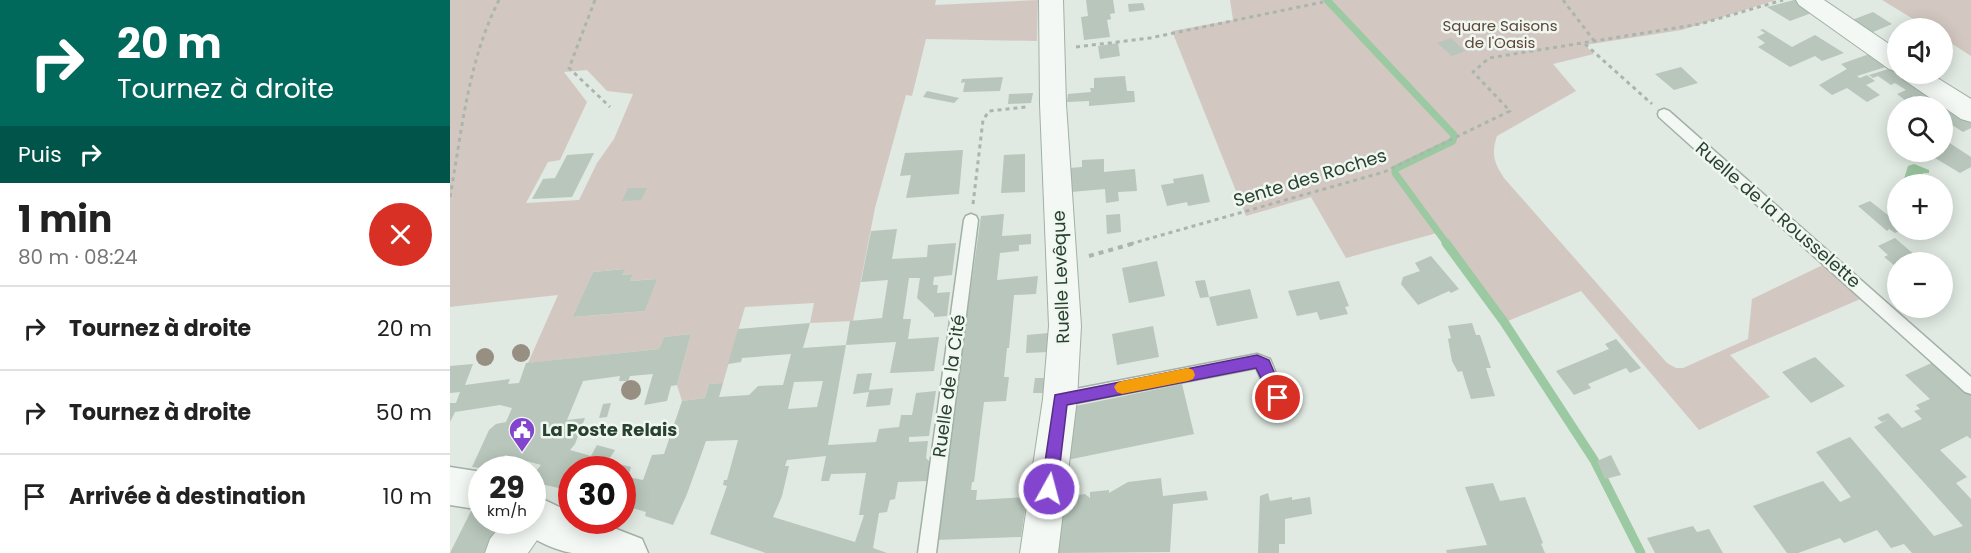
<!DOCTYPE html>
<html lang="fr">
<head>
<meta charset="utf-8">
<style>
  body { margin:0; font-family:Poppins,sans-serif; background:#f6f6f6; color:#222; height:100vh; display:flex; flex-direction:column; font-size:22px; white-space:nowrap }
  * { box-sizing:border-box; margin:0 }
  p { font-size:20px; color:#767676 }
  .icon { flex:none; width:33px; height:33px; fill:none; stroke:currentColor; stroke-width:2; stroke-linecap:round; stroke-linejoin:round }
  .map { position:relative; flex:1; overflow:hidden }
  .details { display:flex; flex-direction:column; background:#fff; width:450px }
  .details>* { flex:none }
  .hud { background:#00695c; color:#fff; overflow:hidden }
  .controls { position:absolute; left:1437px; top:18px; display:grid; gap:12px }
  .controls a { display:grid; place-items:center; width:66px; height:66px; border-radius:50%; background:#fff; box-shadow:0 3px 15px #0003; font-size:30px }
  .speed { position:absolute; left:18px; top:456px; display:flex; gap:12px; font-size:30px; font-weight:700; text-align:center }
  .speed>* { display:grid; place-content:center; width:78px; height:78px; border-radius:50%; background:#fff; box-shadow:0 3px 15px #0003; line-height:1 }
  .speed small { font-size:15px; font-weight:400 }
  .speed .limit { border:9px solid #d22; background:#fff; color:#111 }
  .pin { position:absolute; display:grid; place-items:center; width:51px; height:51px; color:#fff; margin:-26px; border:3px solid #fff; border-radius:50%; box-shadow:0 2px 6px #0007 }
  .me { position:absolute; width:66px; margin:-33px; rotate:7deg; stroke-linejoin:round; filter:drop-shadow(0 0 4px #0008) }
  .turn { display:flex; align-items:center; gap:21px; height:126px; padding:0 18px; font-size:27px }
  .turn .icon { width:78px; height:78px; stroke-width:2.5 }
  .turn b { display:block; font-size:42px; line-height:51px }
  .then { display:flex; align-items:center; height:57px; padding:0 18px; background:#0003; gap:12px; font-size:22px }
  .round { display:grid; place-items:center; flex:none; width:63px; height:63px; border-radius:32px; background:#f6f6f6 }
  .headline { display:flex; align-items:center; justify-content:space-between; height:102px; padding:0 18px }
  h1 { font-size:36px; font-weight:700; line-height:45px }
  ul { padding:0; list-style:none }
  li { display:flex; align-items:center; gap:18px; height:84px; padding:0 18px; border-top:2px solid #e0e0e0 }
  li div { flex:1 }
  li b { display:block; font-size:22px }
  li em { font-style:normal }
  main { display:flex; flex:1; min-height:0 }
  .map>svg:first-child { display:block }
</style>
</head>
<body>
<main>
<section class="details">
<div class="hud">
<div class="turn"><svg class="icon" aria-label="right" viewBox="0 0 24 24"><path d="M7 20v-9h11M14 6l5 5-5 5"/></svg><div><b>20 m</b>Tournez à droite</div></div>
<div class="then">Puis<svg class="icon" aria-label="right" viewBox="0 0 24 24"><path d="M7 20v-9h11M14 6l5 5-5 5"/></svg></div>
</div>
<div class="headline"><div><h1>1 min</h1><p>80 m · 08:24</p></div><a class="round" style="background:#d93025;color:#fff"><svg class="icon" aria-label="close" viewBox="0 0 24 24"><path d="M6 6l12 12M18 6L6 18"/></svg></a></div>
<ul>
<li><svg class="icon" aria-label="right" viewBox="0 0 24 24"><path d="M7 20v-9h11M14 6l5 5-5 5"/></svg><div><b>Tournez à droite</b></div><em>20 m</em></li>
<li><svg class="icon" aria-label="right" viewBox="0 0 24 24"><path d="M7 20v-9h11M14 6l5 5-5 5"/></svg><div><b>Tournez à droite</b></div><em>50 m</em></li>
<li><svg class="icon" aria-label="arrive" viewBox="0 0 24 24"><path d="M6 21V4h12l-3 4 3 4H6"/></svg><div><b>Arrivée à destination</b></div><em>10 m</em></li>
</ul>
</section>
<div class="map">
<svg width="1521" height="553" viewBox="0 0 1521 553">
  <rect width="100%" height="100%" fill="#e0e9e2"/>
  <path fill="#d3c8c1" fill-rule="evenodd" d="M0,0H486L485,5L588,0L587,41L476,39L462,96L456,95L425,208L403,321L360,323L364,303L295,307L273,383L259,384L255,398L232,401L227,385L241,334L214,337L209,349L78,363L108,295L0,307ZM137,70L157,91L183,94L164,139L147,163L129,200L76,203L98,162L110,160L137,102L114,72ZM174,269L172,275L183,274L180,281L206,279L195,311L124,317L143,272Z
    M780,0H1326L1232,30L1135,45L1144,54L1103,64L1126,91L1047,136C1041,154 1044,163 1054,178L1217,363L1226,368H1233L1298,339L1302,299L1377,263L1415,297L1280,355L1320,397L1249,430L1131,291L1053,323L987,233L896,258L861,197L796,216L722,31L783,20Z
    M1432,0H1521V56L1493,38L1492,28H1478Z"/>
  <path fill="#9bc9a1" d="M1464,164L1479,170V173H1473L1469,184H1460L1454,179L1458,166Z"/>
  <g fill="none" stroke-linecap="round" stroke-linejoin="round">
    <path stroke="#9bc9a1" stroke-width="7" d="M877,0L1004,135L1003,141L945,169V173L997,244"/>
    <path stroke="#9bc9a1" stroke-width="9" d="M996,243L1054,322L1144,460L1191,553"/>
  </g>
  <path fill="#b8c6bb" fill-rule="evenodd" d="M636,0H663L665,13L660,14L661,19L657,20L660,37L634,40L631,17L638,16Z
    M1344,0H1350L1367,11L1340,21L1317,7Z
    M693,3L695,10L679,12L678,4Z
    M1423,12L1442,24L1416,35L1397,22Z
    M1313,29L1342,47L1365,35L1394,53L1372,61L1365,56L1340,67L1308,47L1315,43L1307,37L1315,33L1310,30Z
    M1001,38L1015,51L1002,56L987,43Z
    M668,43L670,56L650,59L648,46Z
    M1425,52L1442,65L1407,76L1410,78L1417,75L1425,81L1416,85L1430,95L1417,102L1397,88L1382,95L1369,85L1397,69L1391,64Z
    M1231,67L1248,83L1224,90L1205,74Z
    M1445,67L1448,68V74H1455L1521,117V128L1513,132L1493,119L1495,117L1492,115V106H1471L1466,103L1471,100L1464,96L1455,100L1447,94L1456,90L1445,83L1441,85L1428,76L1423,78L1419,75Z
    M675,76L677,91H684L685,102L639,106V101L617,102L618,94L641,92L640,88H644V78Z
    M553,77L550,91L513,92L515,82L511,83L512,79Z
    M477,91L509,98L504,103L473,97Z
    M583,93L581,103L558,104L559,94Z
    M1492,138L1521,157V167L1510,173L1475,152H1492Z
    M513,150L509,194L456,198L461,175L450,176L455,153Z
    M144,153L122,197L82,199L93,179L105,178L117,155Z
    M575,154V192L551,193L554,155Z
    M654,159V172L685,169L687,191L668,192L669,201L656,203L655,189L621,192L620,168L632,167V160Z
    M753,174L760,202L738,206L737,202L717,206L711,185L724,183L723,179Z
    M178,188H197L191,200L172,201Z
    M1420,201L1448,223V230H1452L1445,233L1439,229L1437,231L1408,206Z
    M554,214L552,236L581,234V244L569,245V251L550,253L547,280L588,276L586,294L564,295L559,348H557L554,377H559L556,401L534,402L524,482H522L521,490H527L526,500L577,497L571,537L485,540L531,216Z
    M670,214L671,232L657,234L656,215Z
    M447,229L442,259L477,257L478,245L506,243L502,275L484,277L483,285H488L487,293L500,292L497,316L484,317V314L467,298L470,278H459L453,319H461L458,339L489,337L484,371L440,373L446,342L396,345L400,321L432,318L438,280L411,282L421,231Z
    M1445,238L1473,262L1480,259L1484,262H1448L1444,265L1434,257L1438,255L1428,246Z
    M981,256L1009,289L1001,293L999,291L968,305L951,284L953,277L970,271L965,263Z
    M707,261L715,296L679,303L672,268Z
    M175,269L172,275L183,274L180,281L207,279L195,311L123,317L143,272Z
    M755,280L759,297L750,298L745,281Z
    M889,281L899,306L895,307L898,314L870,320L867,312L847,316L838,291Z
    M800,289L808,318L767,326L759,297Z
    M360,323L353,348L396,345L378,445L426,442L429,429L449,427L451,415H462L466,393L486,391L479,436L459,437V442L478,441L476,458L481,463L478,481L448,482L445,499L440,500L437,512L429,513L423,548L437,553H316L260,534L277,486L273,485L274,480H277L288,440L256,441L237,494L223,525L195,516L196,512L172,505V470H122V491L82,482V476L91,465L55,455L48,470L22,467L39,430L46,424L56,422L62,408L50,405L5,412L0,422V403H6L10,392L0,393V366L23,364L15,385L60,379L58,384L69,383L76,363L209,349L214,337L241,334L227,385L221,386L217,401L194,405L203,374L180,376L178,381H169L170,376L133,381L117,420L135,418L125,444L120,450L141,456L147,445L165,450L158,461L181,467L178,477L193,480L202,455L214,454L232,401L255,398L259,384L273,383L269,397L299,395L308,386L333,385L341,354L292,358L291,362L278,364L288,329ZM373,381L367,407L338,409L344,382ZM376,456L371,481H379L381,474L416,473L409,515H414L405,542L323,517L332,496L339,466H335L337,460Z
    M1022,323L1026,335H1030L1041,368H1036L1045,396L1021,399L1012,371L1008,372L1002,361L998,339L1001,338L998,326Z
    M703,326L709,357L667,365L662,334Z
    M598,333V352L576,353L577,335Z
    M1166,339L1191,368L1180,373L1176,368L1138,384L1141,388L1124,395L1106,371L1159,349L1155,344Z
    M1365,357L1395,386L1361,403L1332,372Z
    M1486,361L1521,393V439L1517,436L1490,450L1517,477L1506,483L1521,499V553H1462L1454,544L1441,548L1427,530L1394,543L1390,538L1348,553H1337L1303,506L1373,481L1390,502L1401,497L1366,452L1400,437L1484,536L1513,526L1424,427L1439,419L1432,422L1427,418L1438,413L1452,428L1472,419L1464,411L1470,409L1466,405L1480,399L1455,375Z
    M422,373L419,390L443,388L440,405L416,407L419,392L403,394L407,374Z
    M585,378H596L593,393H583Z
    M732,384L744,434L617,460L621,407Z
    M161,403L157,417L149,418L153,404Z
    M1161,455L1171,475L1155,479L1147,461Z
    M711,478L713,496L756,491L758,500L723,504L720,552L604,553L607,517H613V497L635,494L640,498V492L659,490V493L678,482Z
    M1043,483L1050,501L1075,497L1093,543L1091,544L1095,553H997L996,550L1037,545L1015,487Z
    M818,493L820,501L842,497V500L860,497L862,514L835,519V544H829V553H808L810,496Z
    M23,507L32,508V520H51L37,553H0Z
    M1243,526L1247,532L1259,529L1273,553H1205L1197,538Z"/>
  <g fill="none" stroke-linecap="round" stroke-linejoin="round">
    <g stroke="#a2b0a5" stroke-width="3">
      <path id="service" d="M1214,109L1219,111L1521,377V394L1515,392L1209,117L1208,114L1209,111Z
        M521,214L526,216L528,220L486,553H468L514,220L516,216Z
        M807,354L820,359L842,412L840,417L834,420L828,417L806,368L610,406L604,404L602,399L604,394L610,392Z"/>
    </g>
    <g stroke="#a2b0a5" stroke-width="2">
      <path id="minor" d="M589,0H613L616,104L631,326L627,399L608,553H570L593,399L599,326L590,104Z
        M1346,0H1374L1448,50V72L1439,69L1349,5Z
        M1450,74H1481L1521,99V122L1511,119L1454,80Z
        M82,503L92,507L98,520L92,533L78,553H35L40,539L55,520H82Z"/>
    </g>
    <g stroke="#a2b0a5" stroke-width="3">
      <path id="tertiary" d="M0,467L32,472V510L0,505Z
        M82,494L122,513V520H143L192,539L198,553C174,553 146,553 122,553C105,550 72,537 65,520H82Z"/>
    </g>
    <path stroke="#aab6ad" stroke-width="3" stroke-dasharray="4 4" stroke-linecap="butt" d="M145,0L119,68L160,107
      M1113,0L1145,42
      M1135,44L1202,104
      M626,47L700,38L873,2
      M0,197C12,130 18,61 49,0
      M523,204L533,120L539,111L576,107
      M680,244L934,172L1060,111L1023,72L1039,58L1250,24L1333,0"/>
    <path stroke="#aab6ad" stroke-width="4" stroke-dasharray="5 5" stroke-linecap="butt" d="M639,256L685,243"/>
    <use href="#service" fill="#f3f8f4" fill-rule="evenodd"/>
    <use href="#minor" fill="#f3f8f4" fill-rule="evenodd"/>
    <use href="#tertiary" fill="#f3f8f4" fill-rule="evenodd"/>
  </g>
  <g fill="#988f83">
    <circle cx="71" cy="353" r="9"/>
    <circle cx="35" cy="357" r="9"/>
    <circle cx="181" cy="390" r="10"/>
  </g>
  <path fill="#8445ce" stroke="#562d86" stroke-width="1.5" d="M807,355L819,360L835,398L833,402L828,404L823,402L806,368L617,405L607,489L604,494L599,496L593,494L591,489L605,395Z"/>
  <path fill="#f59e0b" d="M738,368L743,370L745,375L743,379L738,381L672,394L667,392L664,387L667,383L672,381Z"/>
  <defs>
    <g id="civic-pin" transform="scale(1.35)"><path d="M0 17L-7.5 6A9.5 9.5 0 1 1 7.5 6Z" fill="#8445ce" stroke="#f0f7f1"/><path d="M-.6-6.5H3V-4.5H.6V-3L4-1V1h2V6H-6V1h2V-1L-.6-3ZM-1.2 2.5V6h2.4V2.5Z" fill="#fff"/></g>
  </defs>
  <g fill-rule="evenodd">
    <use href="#civic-pin" x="72" y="430"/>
  </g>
  <g text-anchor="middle" stroke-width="5" stroke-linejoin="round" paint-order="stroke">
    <g font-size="15" fill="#5d4636" stroke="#f0f7f1">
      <text x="1050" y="31">Square Saisons<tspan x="1050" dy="17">de l'Oasis</tspan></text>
    </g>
    <g font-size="18" fill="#29412f" stroke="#f0f7f1">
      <text transform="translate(860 178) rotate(-17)" y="6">Sente des Roches</text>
      <text transform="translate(1328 215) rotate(41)" y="6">Ruelle de la Rousselette</text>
      <text transform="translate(611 277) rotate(-92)" y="6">Ruelle Levêque</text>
      <text transform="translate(499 386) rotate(-82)" y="6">Ruelle de la Cité</text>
    </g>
    <g font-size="18" font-weight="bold" fill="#29412f" stroke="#f0f7f1" text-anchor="start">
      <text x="92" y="436">La Poste Relais</text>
    </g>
  </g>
</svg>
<div class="controls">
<a><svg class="icon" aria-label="sound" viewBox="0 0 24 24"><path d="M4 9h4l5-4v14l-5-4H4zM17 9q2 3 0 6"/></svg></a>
<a><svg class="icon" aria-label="search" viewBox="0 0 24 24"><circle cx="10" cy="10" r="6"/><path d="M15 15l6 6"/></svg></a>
<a>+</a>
<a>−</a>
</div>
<div class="speed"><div>29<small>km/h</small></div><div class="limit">30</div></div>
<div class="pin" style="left:828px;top:398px;background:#d93025"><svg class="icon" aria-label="arrive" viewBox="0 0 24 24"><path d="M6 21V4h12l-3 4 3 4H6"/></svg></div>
<svg class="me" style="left:599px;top:489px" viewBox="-20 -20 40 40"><circle r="17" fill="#8445ce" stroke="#fff" stroke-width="3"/><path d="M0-11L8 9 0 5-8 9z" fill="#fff"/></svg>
</div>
</main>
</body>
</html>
